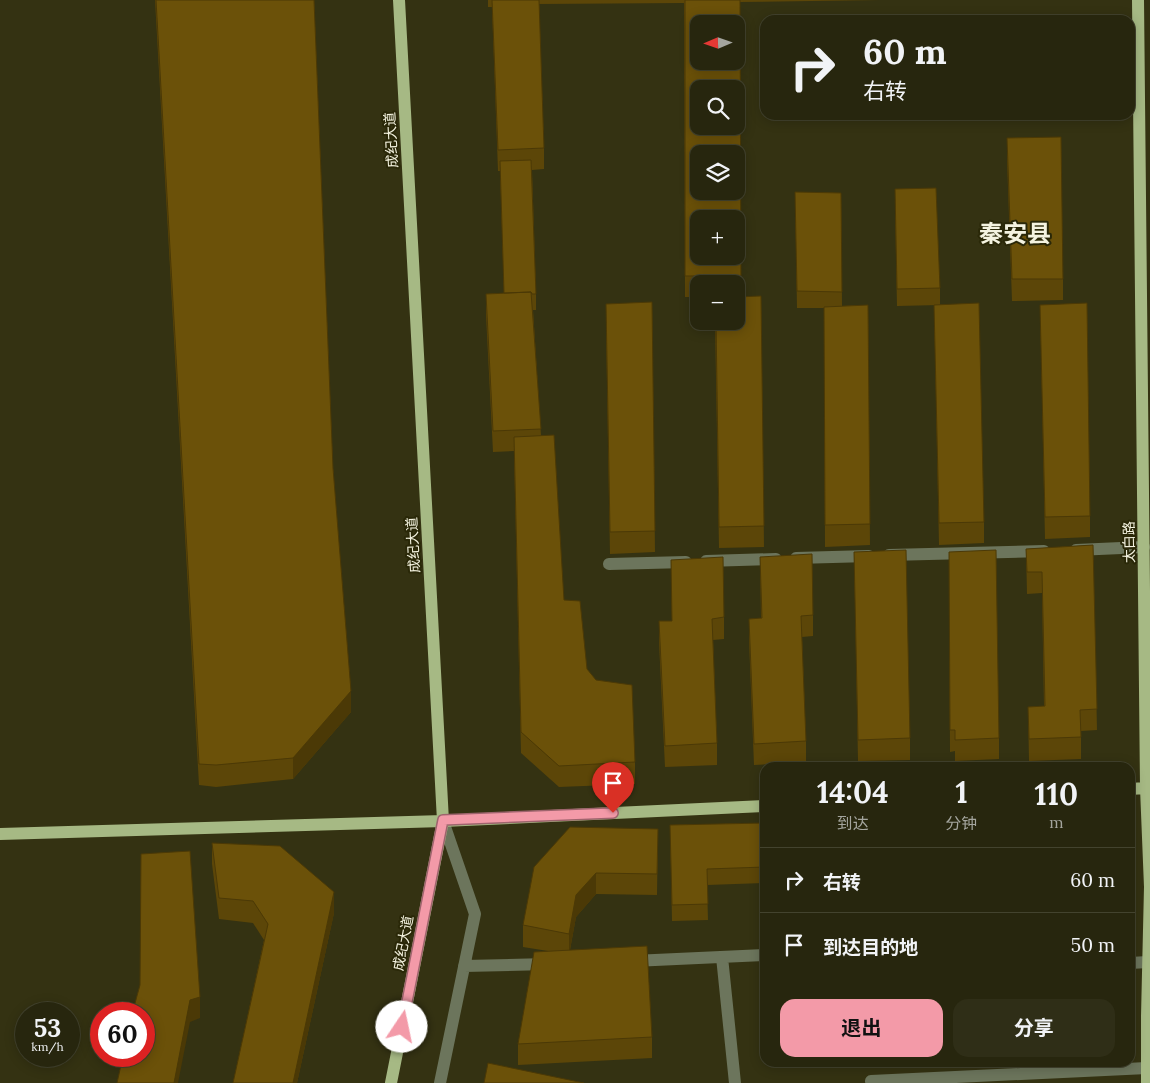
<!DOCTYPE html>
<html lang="zh">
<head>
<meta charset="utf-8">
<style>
  body { margin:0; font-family:Lora,"Noto Sans SC",serif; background:#2f2e17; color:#f1f3f6; height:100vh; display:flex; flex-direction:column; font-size:19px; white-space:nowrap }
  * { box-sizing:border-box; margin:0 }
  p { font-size:16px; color:#a4a59e }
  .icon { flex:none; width:28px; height:28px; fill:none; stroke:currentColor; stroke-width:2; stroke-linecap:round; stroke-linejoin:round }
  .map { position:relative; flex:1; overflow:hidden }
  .side { position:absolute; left:760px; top:762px; width:375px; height:305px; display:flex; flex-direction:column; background:#27260e; border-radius:15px; box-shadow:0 2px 12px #0003,0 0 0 1px #43432e }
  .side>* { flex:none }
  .top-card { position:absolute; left:760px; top:15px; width:375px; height:105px; border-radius:15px; box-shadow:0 2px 12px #0003,0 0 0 1px #43432e; background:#27260e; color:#f1f3f6; overflow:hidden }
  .needle { width:32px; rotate:268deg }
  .buttons { position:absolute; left:690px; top:15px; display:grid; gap:10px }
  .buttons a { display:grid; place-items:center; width:55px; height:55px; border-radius:10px; background:#27260e; box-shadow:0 2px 12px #0003,0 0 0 1px #43432e; font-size:25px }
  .speed { position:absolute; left:15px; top:1002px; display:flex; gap:10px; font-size:25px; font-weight:700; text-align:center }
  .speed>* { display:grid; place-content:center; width:65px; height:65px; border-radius:50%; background:#27260e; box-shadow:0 2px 12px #0003,0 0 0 1px #43432e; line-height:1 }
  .speed small { font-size:12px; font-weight:400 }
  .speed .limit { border:8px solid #d22; background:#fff; color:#111 }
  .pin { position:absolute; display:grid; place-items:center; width:42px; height:42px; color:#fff; margin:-51px -21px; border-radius:50% 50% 50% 0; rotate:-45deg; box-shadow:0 0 5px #0007 }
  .pin .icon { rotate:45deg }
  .me { position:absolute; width:55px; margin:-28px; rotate:11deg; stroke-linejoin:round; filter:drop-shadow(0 0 4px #0008) }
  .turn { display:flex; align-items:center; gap:18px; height:105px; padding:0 20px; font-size:22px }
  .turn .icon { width:65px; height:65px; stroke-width:2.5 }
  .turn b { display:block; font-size:35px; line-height:42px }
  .eta { display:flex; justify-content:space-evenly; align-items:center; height:85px; text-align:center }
  .eta b { font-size:30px; font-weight:700; line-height:35px }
  .cta { display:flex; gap:10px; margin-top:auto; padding:10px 20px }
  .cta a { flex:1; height:58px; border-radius:15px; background:#f39aa8; color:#111; font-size:20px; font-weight:700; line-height:58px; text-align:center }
  .cta a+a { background:#2f2e17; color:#f1f3f6 }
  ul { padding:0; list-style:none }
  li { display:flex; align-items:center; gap:15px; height:65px; padding:0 20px; border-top:1px solid #43432e }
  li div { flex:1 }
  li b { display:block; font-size:19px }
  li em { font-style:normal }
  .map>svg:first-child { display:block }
</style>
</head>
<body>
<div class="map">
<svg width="1150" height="1083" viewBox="0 0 1150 1083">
  <rect width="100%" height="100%" fill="#343212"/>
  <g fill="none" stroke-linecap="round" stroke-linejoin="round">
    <path stroke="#6c755c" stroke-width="12" d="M1076,550L1144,547
      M889,555L1044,551
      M796,558L869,556
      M706,561L776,559
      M609,564L686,562
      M722,957L735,1083
      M633,961L765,955
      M1130,963L1148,962
      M464,966L548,964
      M871,1081L1147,1068
      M440,1083L475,914L443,821"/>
    <path stroke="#a6b984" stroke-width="12" d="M1138,0L1146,788L1150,887L1147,1016V1083
      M1130,789L1146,788
      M0,834L443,821L765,806
      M391,1083L443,821L399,0"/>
  </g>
  <path fill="#5c4608" d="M155,0H314L333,468L351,712L293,779L216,787L199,785Z
    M488,0H880L740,2L741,297L761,296L764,547L719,548L715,321H736V284H699V297H685L684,3L539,4L544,148V169L532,170L536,294V310H533L541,436L564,600L587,669L635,762V784L559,787L521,753L514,451L493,452L486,315V294L504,293L500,171H498L492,7H488Z
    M1007,138L1063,279V300L1012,301L1007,159Z
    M795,192L841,193L842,306L868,305L870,545L825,547L824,308H797Z
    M895,206L940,288V305L897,306Z
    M652,302L655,552L610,554L606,325Z
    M934,305L984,522V543L939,545Z
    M1040,305L1090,516V537L1045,539Z
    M1093,545L1097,730L1081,731V759L1029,761L1028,707L1044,706L1042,593L1027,594L1026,549Z
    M854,552L910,738V760L858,761Z
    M949,552L999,738V759L955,761V751L950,752Z
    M760,557L813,615V636L802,637L806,741V762L754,765L749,640V619L761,618Z
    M671,560L724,617V639L713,640L717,743V765L665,767L659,642V621H672Z
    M765,823V883L707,885L708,920L672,921L670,825Z
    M658,829L657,895L596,894L576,917L570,950L652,1037V1058L518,1065V1044L548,951L523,947V925Z
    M212,843L334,913L297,1083H233L264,940L253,923L219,919L212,864Z"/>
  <path fill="#4b3906" d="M351,691V712L293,779V758Z
    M596,873V894L576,917L569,955V934L576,895Z
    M334,892V913L297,1083H293Z
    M200,997V1018L190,1022L178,1083H174L190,1000Z"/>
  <path fill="#6b5109" stroke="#4b3906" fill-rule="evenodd" d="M156,0H314L333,468L351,691L293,758L216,765L199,764Z
    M492,0H539L544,148L498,150Z
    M685,0H740L741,276H685ZM699,24H736V61H699ZM699,89H736V126H699ZM699,154H736V191H699ZM699,219H736V256H699Z
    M1061,137L1063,279H1012L1007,138Z
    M531,160L536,294H532L531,292L504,293L500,161Z
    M936,188L940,288L897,289L895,189Z
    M795,192L841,193L842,292L797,291Z
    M531,292L541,429L493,431L486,294Z
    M761,296L764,526L719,527L716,321H736V297Z
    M652,302L655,531L610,532L606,304Z
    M979,303L984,522L939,523L934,305Z
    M1087,303L1090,516L1045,517L1040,305Z
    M868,305L870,524L825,525L824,307Z
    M554,435L564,600L580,601L587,669L596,680L632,685L635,762L559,766L521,732L514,437Z
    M1093,545L1097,709L1080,710L1081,737L1029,739L1028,707L1045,706L1042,572H1027L1026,549Z
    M906,550L910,738L858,740L854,552Z
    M996,550L999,738L955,740V730H950L949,552Z
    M812,554L813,615L801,616L806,741L754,744L749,619L762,618L760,557Z
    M723,557L724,617L712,619L717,743L665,746L659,621H672L671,560Z
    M765,823V867L707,869L708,904L672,905L670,825Z
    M570,827L658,829L657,874L596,873L576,895L569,934L523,925L534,867Z
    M212,843L280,846L334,892L293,1083H233L268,924L253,901L219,898Z
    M190,851L200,997L190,1000L174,1083H117L123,1056H144V1014H132L140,985L141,854Z
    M647,946L652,1037L518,1044L534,952Z
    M488,1063L584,1083H484Z"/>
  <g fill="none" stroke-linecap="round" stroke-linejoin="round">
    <g stroke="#9e646d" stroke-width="12">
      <path id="route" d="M402,1027L443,820L613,813"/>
    </g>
    <use href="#route" stroke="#f39aa8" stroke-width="9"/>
  </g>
  <g text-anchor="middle" stroke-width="4" stroke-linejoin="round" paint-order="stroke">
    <g font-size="14" fill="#f4f3e0" stroke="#2a2808">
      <text transform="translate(391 140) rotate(-93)" y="5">成纪大道</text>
      <text transform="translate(1129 542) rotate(-91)" y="5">太白路</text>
      <text transform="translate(413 545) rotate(-93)" y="5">成纪大道</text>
      <text transform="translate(403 943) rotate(-79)" y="5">成纪大道</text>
    </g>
    <g font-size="24" font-weight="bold" fill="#f4f3e0" stroke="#2a2808">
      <text x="1015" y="242">秦安县</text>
    </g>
  </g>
</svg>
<div class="buttons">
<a><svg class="needle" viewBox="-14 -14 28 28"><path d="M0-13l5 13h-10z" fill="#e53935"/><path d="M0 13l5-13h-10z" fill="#a4a59e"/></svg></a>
<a><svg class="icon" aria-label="search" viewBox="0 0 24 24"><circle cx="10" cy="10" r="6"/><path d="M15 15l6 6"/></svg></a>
<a><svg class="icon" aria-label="layers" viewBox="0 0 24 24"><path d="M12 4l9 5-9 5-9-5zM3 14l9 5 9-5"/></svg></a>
<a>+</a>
<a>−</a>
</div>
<div class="speed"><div>53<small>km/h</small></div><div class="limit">60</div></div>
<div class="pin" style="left:613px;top:813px;background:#d93025"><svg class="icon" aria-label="arrive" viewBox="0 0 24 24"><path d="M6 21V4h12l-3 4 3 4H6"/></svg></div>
<svg class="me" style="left:402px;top:1027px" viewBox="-20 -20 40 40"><circle r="19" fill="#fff"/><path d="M0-13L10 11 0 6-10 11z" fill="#f39aa8"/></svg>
<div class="top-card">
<div class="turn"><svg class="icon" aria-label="right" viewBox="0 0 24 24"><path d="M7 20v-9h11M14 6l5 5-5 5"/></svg><div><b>60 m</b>右转</div></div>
</div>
<section class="side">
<div class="eta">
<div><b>14:04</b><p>到达</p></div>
<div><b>1</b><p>分钟</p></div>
<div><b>110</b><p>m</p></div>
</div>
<ul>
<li><svg class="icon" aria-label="right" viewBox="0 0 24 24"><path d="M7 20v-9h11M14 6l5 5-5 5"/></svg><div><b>右转</b></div><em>60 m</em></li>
<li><svg class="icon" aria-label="arrive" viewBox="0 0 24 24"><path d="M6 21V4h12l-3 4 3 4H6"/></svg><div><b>到达目的地</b></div><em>50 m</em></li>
</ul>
<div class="cta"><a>退出</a><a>分享</a></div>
</section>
</div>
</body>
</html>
